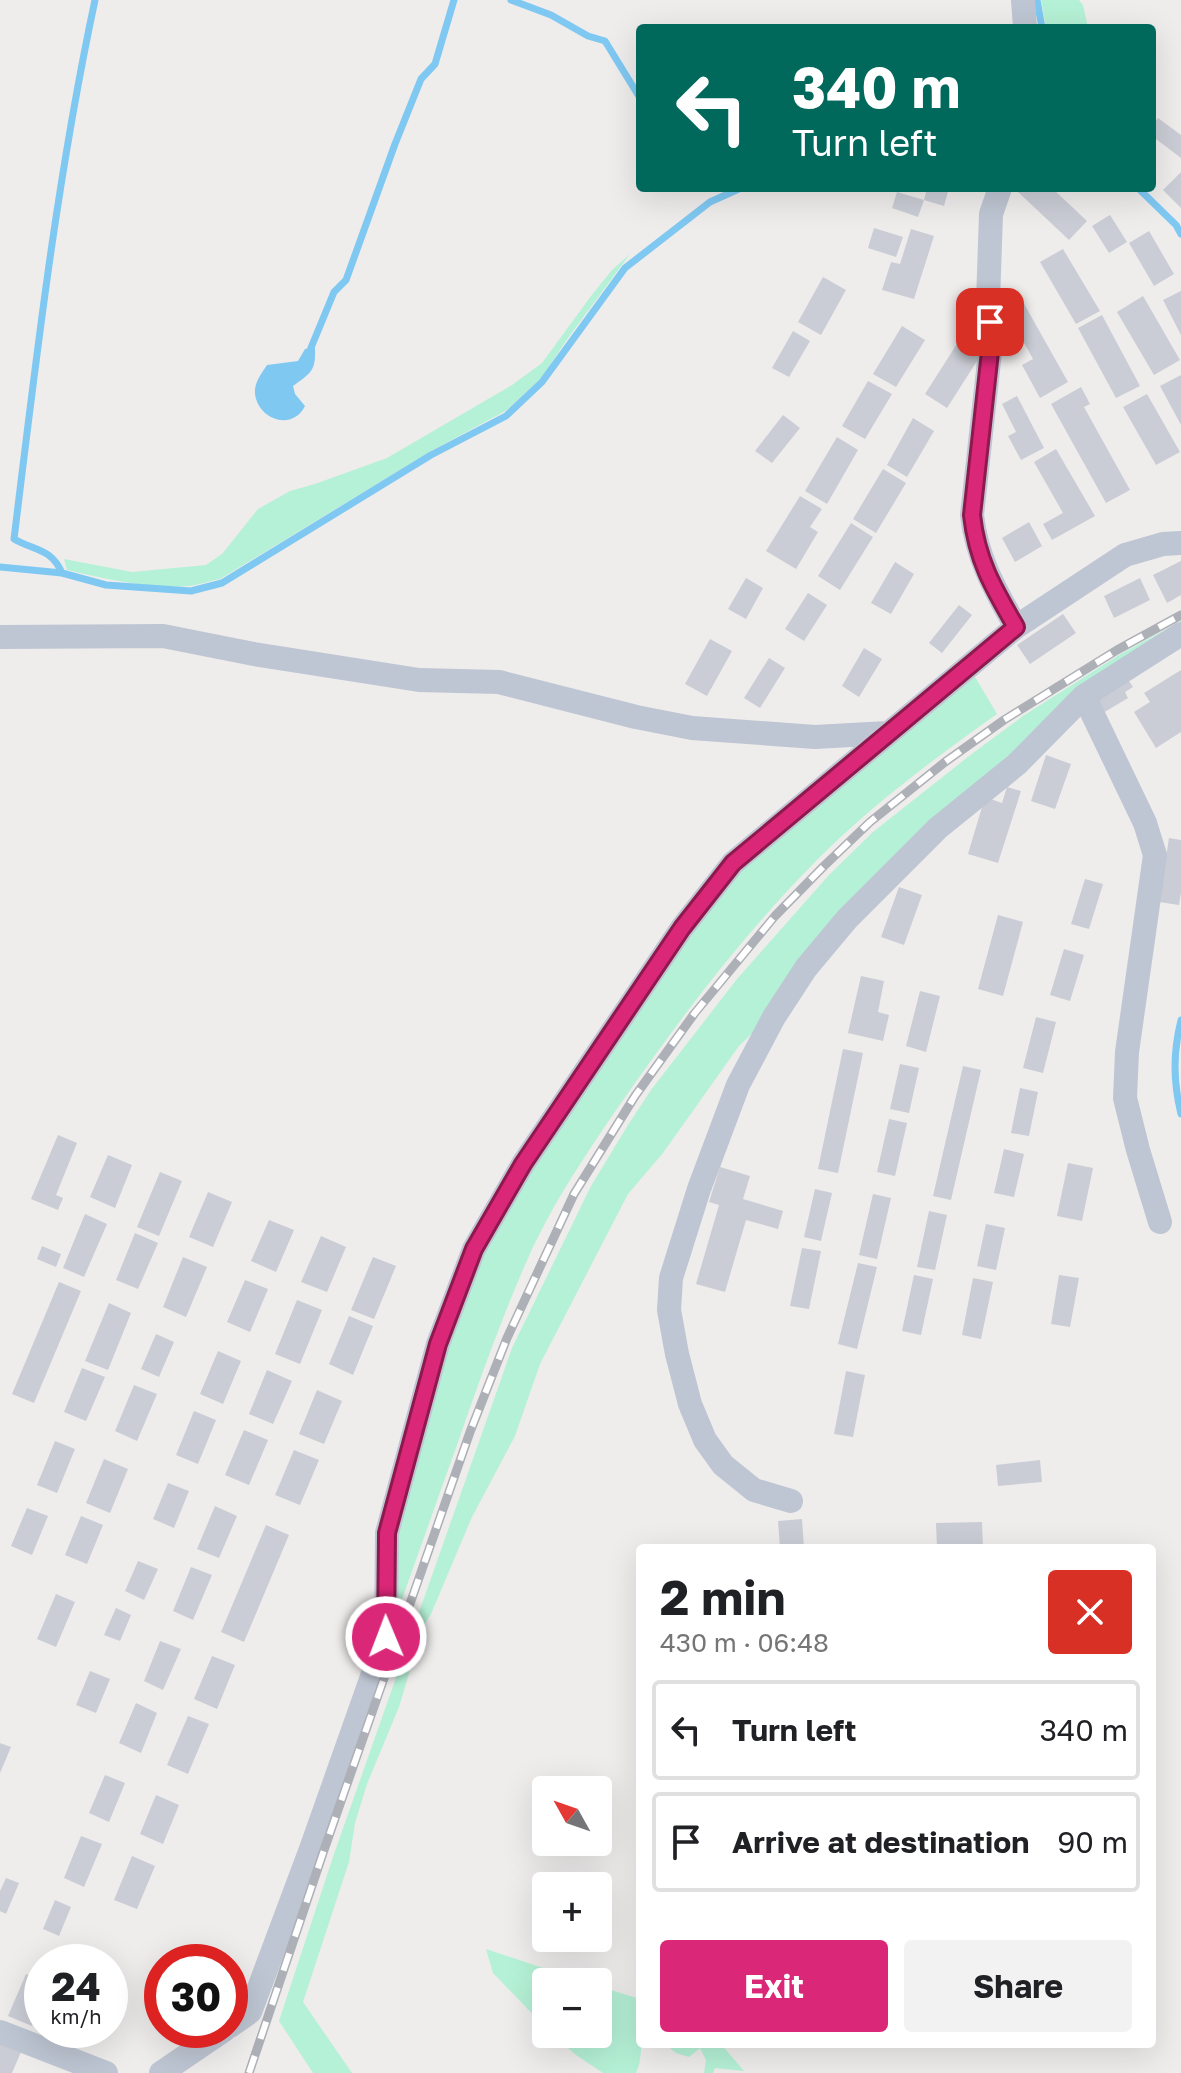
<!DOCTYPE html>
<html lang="en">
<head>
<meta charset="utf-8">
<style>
  body { margin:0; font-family:"Golos Text",sans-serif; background:#f2f2f2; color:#202124; height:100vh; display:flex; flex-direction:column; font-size:30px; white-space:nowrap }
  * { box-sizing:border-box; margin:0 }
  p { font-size:26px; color:#757577 }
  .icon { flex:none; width:44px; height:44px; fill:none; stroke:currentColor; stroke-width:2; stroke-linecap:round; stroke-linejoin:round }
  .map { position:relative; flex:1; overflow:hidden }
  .drawer { position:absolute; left:636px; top:1544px; width:520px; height:504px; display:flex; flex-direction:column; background:#fff; border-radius:8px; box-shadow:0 8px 32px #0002 }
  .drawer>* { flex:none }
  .banner { position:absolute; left:636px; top:24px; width:520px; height:168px; border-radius:8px; box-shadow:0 8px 32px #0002; background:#00695c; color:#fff; overflow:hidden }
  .needle { width:52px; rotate:310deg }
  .tools { position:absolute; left:532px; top:1776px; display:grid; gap:16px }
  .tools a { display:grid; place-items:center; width:80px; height:80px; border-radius:8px; background:#fff; box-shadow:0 8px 32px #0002; font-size:40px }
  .speed { position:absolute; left:24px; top:1944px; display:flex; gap:16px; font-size:40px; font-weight:700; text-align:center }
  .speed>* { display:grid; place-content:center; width:104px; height:104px; border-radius:50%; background:#fff; box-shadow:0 8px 32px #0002; line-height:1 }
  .speed small { font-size:20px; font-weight:400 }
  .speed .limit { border:12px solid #d22; background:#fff; color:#111 }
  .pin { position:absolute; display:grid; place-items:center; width:68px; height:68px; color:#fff; margin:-34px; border-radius:16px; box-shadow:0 4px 12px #0006 }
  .me { position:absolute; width:88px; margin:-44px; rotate:359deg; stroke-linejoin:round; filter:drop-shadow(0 0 6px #0008) }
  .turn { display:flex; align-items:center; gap:28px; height:168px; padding:0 24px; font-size:36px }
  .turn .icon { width:104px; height:104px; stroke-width:2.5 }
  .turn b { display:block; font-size:56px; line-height:68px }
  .round { display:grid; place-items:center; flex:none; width:84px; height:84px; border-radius:8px; background:#f2f2f2 }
  .overview { display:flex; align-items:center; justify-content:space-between; height:136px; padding:0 24px }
  h1 { font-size:48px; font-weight:700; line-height:60px }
  .action { display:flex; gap:16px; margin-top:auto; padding:16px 24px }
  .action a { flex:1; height:92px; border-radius:8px; background:#db2777; color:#fff; font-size:32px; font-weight:700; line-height:92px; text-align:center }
  .action a+a { background:#f2f2f2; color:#202124 }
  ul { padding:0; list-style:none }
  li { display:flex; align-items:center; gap:24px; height:100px; margin:0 16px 12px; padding:0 8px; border:4px solid #e0e0e0; border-radius:8px }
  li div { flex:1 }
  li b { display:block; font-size:30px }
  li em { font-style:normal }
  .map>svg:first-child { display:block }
</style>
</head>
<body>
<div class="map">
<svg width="1181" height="2073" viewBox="0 0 1181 2073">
  <rect width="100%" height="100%" fill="#efecec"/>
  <path fill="#b5f1d6" d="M1041,0H1079L1083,5L1088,28H1046Z
    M630,254L568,338L542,377L507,410L433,450L220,579C210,581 199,585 189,586C148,589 107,579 67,570L64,559L132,572L206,565L222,554L258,509L290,491L315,484L387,458L512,385L542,363L591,296L612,270Z
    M1181,621V626L1065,706L768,1018L739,1046L663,1153L628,1194L540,1364L515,1436L472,1517L431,1614L405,1656L413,1660L399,1707L367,1784L355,1823L349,1862L303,2002L352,2073H313L279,2021L334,1854L512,1348L591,1186L628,1125L651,1090L737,979L829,875L873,832L973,753L1023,716L1119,655Z
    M975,677L997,714C935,758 873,804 819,858C750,927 691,1004 635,1083C598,1136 561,1189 533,1247C504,1311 480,1378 457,1445C435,1506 414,1566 392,1627L391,1534L480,1249L736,866Z
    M486,1949L585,1982H546V2028L493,1973Z
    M598,1986L640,1999C640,2021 645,2054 636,2073H603L576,2055L552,2034H598Z
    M665,2044H721L744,2071L715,2068L713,2073H704L706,2060L700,2048L689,2057L676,2053Z"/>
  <path fill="#7fc8f2" d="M315,348C316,371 311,373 293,386L295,394L305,406C292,432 258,419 255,394C254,383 261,374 267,365L298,361L305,349Z"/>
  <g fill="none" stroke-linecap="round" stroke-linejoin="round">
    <path stroke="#7fc8f2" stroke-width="7" d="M511,0L551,15L588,36L605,41L640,98
      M1037,0L1042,28
      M705,188H706
      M1138,188L1176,225L1181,234
      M308,355L334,292L346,280L395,144L421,79L435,64L454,0
      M0,567L62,573L106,585L191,591L222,583L431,455L506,416L542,382L625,268L710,202L741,188
      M62,573C51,548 35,551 14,539C36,359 57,178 95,0
      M1181,1020C1173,1053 1173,1081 1181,1114"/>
  </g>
  <path fill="#cacdd5" d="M1158,118L1181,135V158L1152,136V126Z
    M1181,172V208L1163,190Z
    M927,188H949L944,206L924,200Z
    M1019,188H1052L1087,221L1069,240L1017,191Z
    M897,192L924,200L918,217L892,208Z
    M1110,215L1127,242L1109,253L1092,226Z
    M874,228L903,237L896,257L868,248Z
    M911,229L934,236L914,299L882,290L891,262L900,264Z
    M1149,231L1174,274L1154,286L1129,243Z
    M1063,249L1100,311L1076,324L1040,262Z
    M823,277L846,290L821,335L798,322Z
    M1181,291V335L1163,300Z
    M1018,293L1068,382L1040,398L1022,365L1033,359L1002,303Z
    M1143,296L1180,360L1154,375L1117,312Z
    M1102,315L1140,386L1116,398L1078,328Z
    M902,326L925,340L896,387L873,374Z
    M793,331L810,341L789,377L772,368Z
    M962,336L984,350L947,408L925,394Z
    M1181,375V425L1160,386Z
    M868,381L892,394L865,439L842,426Z
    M1081,387L1090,404L1084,407L1130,490L1106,503L1051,404Z
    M1147,394L1180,452L1156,465L1123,407Z
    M1017,396L1044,448L1021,460L1008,436L1016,432L1002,404Z
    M783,415L800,428L772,463L755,451Z
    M913,418L934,431L907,477L887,465Z
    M837,437L858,450L827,504L805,491Z
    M1056,449L1095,516L1052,540L1043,524L1063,513L1034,462Z
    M883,469L906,483L876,533L853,519Z
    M800,496L822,509L810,527L818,532L796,569L766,551Z
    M1029,522L1042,546L1015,562L1002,538Z
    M851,523L873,537L840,590L818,576Z
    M1181,561V595L1167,603L1153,575Z
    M895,562L914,574L891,614L871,603Z
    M746,578L763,588L746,619L728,609Z
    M1140,578L1150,600L1114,618L1104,596Z
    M808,593L827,605L804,641L785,629Z
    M959,605L972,615L942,653L929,643Z
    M1063,614L1076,633L1030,664L1017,645Z
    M710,639L732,651L707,696L685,684Z
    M864,648L882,659L859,697L842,686Z
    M769,658L785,668L760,708L744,698Z
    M1181,670V732L1156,748L1134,712L1150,702L1144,693Z
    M1127,678L1133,687L1125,692L1128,698L1103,713L1094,698Z
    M1046,755L1071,764L1055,809L1031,801Z
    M1007,787L1021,791L998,863L968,854L985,797L1002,803Z
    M1169,838L1181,840V892L1179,905L1159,902Z
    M1085,879L1103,884L1089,929L1071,924Z
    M899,887L922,895L904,945L881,937Z
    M998,915L1023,922L1003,996L978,989Z
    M1064,949L1084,955L1070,1001L1050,995Z
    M861,976L884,981L878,1012L889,1015L883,1041L848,1033Z
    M920,991L940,996L926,1052L906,1046Z
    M1036,1017L1056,1022L1043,1073L1023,1068Z
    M843,1049L863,1053L838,1173L818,1169Z
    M900,1064L919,1068L909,1113L890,1109Z
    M963,1066L981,1070L951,1200L933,1196Z
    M1020,1088L1038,1092L1029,1136L1011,1133Z
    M889,1119L907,1123L895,1176L877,1172Z
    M58,1135L77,1143L56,1195L63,1198L58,1210L31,1199Z
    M1004,1149L1024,1154L1014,1197L994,1193Z
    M108,1155L132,1165L115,1208L90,1197Z
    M1068,1163L1093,1168L1082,1221L1057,1216Z
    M720,1167L750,1176L743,1199L783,1211L778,1229L746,1220L725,1292L696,1284L719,1205L709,1202Z
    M160,1172L182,1181L159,1236L137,1227Z
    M815,1189L832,1193L821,1241L804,1237Z
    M208,1192L232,1202L213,1247L189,1237Z
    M873,1194L891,1198L877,1259L859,1255Z
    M929,1211L947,1215L935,1270L917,1267Z
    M85,1214L107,1224L84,1277L63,1268Z
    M269,1220L294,1230L276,1272L251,1261Z
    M986,1224L1005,1228L996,1270L977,1266Z
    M135,1233L158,1243L138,1289L116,1280Z
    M321,1236L346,1247L327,1292L301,1282Z
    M42,1246L61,1254L56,1267L37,1259Z
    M802,1248L821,1251L809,1309L790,1306Z
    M183,1257L207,1267L186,1317L163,1307Z
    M373,1257L396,1266L374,1319L351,1310Z
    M858,1263L877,1267L857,1349L838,1344Z
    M914,1275L933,1279L921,1335L902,1331Z
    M1059,1275L1079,1278L1070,1327L1051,1324Z
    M973,1278L993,1282L981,1339L962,1335Z
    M245,1280L268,1289L250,1332L227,1322Z
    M59,1282L81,1291L34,1403L12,1394Z
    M297,1300L322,1310L300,1364L275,1354Z
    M109,1303L131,1313L108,1370L85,1361Z
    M349,1316L373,1326L353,1375L329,1364Z
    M156,1334L174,1342L159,1377L141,1369Z
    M218,1351L241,1361L223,1404L200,1394Z
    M82,1368L105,1377L86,1421L64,1412Z
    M267,1370L292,1381L273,1424L249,1414Z
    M846,1371L865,1375L853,1437L834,1434Z
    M134,1385L157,1394L137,1441L115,1431Z
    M317,1390L342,1401L324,1444L299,1434Z
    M194,1411L216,1420L198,1464L176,1455Z
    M244,1430L268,1440L249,1485L225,1475Z
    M55,1441L75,1449L57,1493L37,1485Z
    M294,1450L319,1460L300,1505L275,1495Z
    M104,1459L128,1469L110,1513L86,1503Z
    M1040,1460L1042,1482L998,1486L996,1465Z
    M168,1483L189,1491L174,1528L153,1519Z
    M215,1506L237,1516L219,1558L197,1549Z
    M27,1508L48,1516L32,1555L11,1546Z
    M81,1516L103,1525L87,1564L65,1555Z
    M802,1519L804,1548H780L778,1521Z
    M982,1522L983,1548H937L936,1523Z
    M266,1525L289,1535L244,1642L221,1632Z
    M138,1561L158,1569L144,1600L125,1591Z
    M191,1567L212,1575L193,1620L173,1611Z
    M56,1594L75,1602L56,1647L37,1639Z
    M116,1608L131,1615L120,1641L104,1635Z
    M160,1641L181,1649L163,1690L144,1681Z
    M212,1656L235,1665L217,1709L194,1699Z
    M90,1671L110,1679L96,1713L76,1705Z
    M136,1703L157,1713L141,1753L119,1743Z
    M188,1716L209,1724L188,1774L167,1765Z
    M0,1743L11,1747L0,1773Z
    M105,1775L125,1783L109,1822L89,1813Z
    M156,1795L179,1805L163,1844L140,1834Z
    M81,1836L102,1844L84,1887L64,1878Z
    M132,1856L155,1866L137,1909L114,1900Z
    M6,1878L19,1883L6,1914L0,1911V1891Z
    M55,1900L71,1907L59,1936L43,1929Z
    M26,1974L42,1980V2001L32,2026L8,2016Z
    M63,2030H91L84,2047L60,2036Z
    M0,2043L21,2052L12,2073H0Z"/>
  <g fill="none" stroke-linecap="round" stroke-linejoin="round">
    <path stroke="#bec6d3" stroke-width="24" d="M1023,0L1025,28
      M1000,188L991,214L988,302L991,343L972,515C977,559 995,589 1016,627
      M0,637L163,636L254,654L419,680L499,682L636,717L692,728L815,737L887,733
      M1084,696L1145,823L1155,855L1127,1052L1125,1098L1138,1150L1160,1222
      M791,1501L754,1490L723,1465L705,1440L690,1404L677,1354L669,1310L671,1278L699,1189L738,1085L774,1017L806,968L847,919L938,828L1017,764L1084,696L1181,634
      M230,2026L250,2012L311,1849L386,1637L387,1533L438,1344L474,1249L523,1164L682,928L733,863L1016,627L1125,555L1163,544L1181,543
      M0,2032L106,2073
      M161,2073L224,2030"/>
    <g stroke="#aeb0b7" stroke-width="9">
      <path id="rail" d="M249,2073L324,1850L470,1432L507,1338L574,1194L635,1096L694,1014L775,916L824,866L870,822L945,762L1004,720L1117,650L1181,615"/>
    </g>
    <use href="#rail" stroke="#fff" stroke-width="6" stroke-dasharray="18" stroke-linecap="butt"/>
  </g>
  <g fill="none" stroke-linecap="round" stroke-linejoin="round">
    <g stroke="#8e194d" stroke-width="20">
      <path id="route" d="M386,1637L387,1533L438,1344L474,1249L523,1164L682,928L733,863L1016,627C994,589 977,561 972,515L991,343L990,322"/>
    </g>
    <use href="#route" stroke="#db2777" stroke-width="14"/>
  </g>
</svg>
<div class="tools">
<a><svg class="needle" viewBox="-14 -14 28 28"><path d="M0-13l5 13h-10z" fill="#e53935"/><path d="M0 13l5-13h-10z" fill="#757577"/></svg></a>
<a>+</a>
<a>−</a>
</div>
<div class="speed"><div>24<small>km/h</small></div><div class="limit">30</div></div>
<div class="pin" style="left:990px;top:322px;background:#d93025"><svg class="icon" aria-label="arrive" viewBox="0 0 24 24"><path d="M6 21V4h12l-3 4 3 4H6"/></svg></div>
<svg class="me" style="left:386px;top:1637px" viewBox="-20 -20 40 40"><circle r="17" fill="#db2777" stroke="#fff" stroke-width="3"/><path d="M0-11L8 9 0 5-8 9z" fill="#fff"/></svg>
<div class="banner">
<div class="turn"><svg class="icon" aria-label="left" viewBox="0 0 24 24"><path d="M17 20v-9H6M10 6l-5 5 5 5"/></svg><div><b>340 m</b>Turn left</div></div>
</div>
<section class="drawer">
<div class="overview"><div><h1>2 min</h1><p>430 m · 06:48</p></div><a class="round" style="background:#d93025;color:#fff"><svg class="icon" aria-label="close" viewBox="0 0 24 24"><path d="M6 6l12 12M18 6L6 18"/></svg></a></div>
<ul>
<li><svg class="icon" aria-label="left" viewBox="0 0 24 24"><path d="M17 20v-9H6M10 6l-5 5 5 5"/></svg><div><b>Turn left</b></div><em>340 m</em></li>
<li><svg class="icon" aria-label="arrive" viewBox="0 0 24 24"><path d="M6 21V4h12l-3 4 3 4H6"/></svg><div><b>Arrive at destination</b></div><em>90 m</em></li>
</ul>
<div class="action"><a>Exit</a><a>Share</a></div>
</section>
</div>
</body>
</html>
